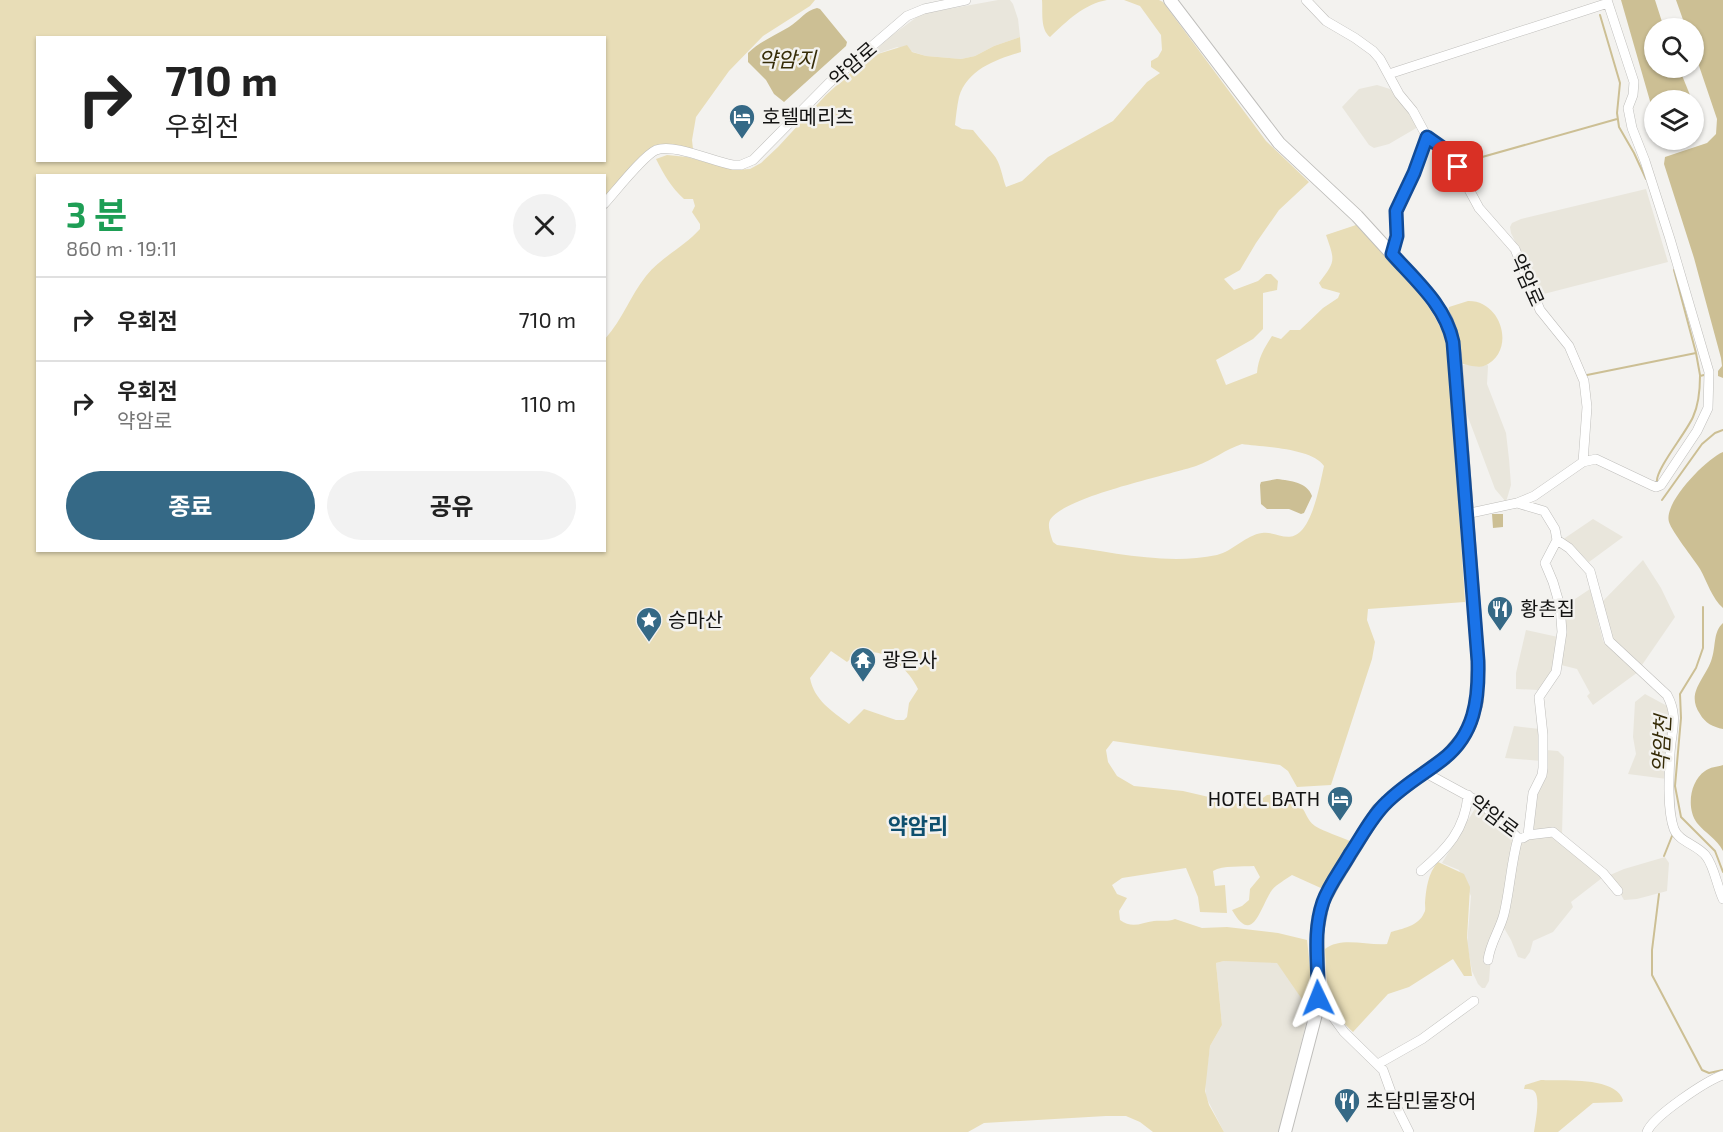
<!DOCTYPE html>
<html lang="ko">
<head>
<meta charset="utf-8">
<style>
  body { margin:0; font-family:"Exo 2","Noto Sans KR",sans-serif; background:#f2f2f2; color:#222; height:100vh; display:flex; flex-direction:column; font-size:22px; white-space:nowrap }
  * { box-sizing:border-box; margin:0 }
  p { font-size:20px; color:#767676 }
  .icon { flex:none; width:33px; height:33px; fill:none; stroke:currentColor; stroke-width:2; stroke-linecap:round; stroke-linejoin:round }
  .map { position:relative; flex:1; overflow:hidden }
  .side { position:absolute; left:36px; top:174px; width:570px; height:378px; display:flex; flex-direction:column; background:#fff; border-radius:0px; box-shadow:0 2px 4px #0004 }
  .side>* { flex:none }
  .hud { position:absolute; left:36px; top:36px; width:570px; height:126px; border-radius:0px; box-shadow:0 2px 4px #0004; background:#fff; color:#222; overflow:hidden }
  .controls { position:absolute; left:1644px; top:18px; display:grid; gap:12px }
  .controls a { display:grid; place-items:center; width:60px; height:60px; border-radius:50%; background:#fff; box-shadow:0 2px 4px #0004; font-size:30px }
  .pin { position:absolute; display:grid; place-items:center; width:51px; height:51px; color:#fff; margin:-26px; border-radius:12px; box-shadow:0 3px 9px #0006 }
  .me { position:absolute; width:66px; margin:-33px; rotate:358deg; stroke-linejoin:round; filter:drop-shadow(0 0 4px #0008) }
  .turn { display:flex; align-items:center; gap:21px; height:126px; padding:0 30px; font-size:27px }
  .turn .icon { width:78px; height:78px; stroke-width:2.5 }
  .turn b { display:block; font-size:42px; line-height:51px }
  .round { display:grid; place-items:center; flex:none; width:63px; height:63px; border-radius:32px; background:#f2f2f2 }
  .overview { display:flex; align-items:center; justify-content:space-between; height:102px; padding:0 30px }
  h1 { font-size:36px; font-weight:700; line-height:45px; color:#1e9e55 }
  .button { display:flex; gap:12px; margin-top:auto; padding:12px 30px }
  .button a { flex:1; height:69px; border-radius:36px; background:#356986; color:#fff; font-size:24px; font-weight:700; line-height:69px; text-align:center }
  .button a+a { background:#f2f2f2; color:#222 }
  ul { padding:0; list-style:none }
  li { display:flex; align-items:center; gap:18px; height:84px; padding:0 30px; border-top:2px solid #e0e0e0 }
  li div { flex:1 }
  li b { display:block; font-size:22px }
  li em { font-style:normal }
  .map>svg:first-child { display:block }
</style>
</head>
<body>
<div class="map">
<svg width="1723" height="1132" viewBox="0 0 1723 1132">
  <rect width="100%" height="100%" fill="#f3f2ef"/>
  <path fill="#e9e6dc" d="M998,0H1010L1013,4L1018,19L1020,37L994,46L975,56L961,59L926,56L897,47L868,57L891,36L921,14Z
    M1377,85L1390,89L1411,115L1418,127L1389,144L1374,148L1369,145L1342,107L1359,89Z
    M1646,189L1668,262L1536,296L1525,262L1511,233L1510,227L1512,223L1521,219Z
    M1466,364L1484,366L1487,364L1488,366L1487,384L1506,433L1509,459L1511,485L1506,502L1495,489L1462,401L1461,366Z
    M1593,519L1623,537L1589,562L1571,545L1562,540Z
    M1643,560L1661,588L1675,617L1642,665L1613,640L1602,602Z
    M1590,589L1603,641L1638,672L1593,705L1587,696L1590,693L1577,669L1561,665L1563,607Z
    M1526,630L1558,637L1553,669L1538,690L1516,689V673Z
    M1645,694L1669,707L1667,779L1628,774L1636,754L1633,737L1635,702Z
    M1514,726L1540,729L1541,761L1505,758Z
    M1546,750L1558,751L1564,757L1562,835L1551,828L1533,832L1534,800Z
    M1476,807L1479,808L1515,840L1551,836L1602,878L1571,902L1573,907L1553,932L1533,941L1530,952L1525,959L1518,957L1511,940L1504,928L1491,955L1489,981L1485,988H1482L1478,984L1472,971L1467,944L1471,896L1459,870L1442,863Z
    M1665,857L1669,863L1667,891L1637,899L1624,900L1610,875L1624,869Z
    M1224,961L1277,962L1289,978L1306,1006L1310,1007L1279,1132H1224L1206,1097L1205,1083L1210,1046L1222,1025L1216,963Z"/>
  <path fill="#e8ddb7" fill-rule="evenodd" d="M0,0H815L810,6L763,36L729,71L696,117L692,140L693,149L670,145H655L605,197L604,176H38V550H604L605,339C623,319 630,296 646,276C661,257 684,247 700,229V224L692,212L695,206L693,199H684C671,187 664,175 656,159L667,155L687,157L735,170L750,169L761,163L778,147L826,95L868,57L907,45L912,52L926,56L961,59L975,56L994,46L1020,37L1021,52C997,59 967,69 959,97C957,106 956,116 955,125L962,129L973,130C980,139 987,146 993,154C1001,163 1002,177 1006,187L1022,181L1048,157L1113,121L1147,82L1160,73L1151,67V61L1158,57L1162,50L1161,35L1140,6L1124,0H1159L1163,2L1266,141L1309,182L1279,210L1256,243L1240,270L1224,279L1234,290L1258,281L1266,274H1271L1278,281L1277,290L1263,293V329L1253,339L1216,360L1226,385L1257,373C1258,359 1264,348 1272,336L1281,339L1290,330H1300L1323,308L1338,298L1340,293L1322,288L1319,283C1336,261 1335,261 1326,235L1356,225C1389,261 1434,299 1448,347L1465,602L1368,609L1367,620L1375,642L1372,659L1331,785L1297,787L1288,771L1280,765L1113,741L1106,750L1108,762L1117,776L1134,786L1183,791L1239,804L1256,803L1267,795L1277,794C1283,800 1291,799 1298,804C1306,809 1306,820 1315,826C1325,832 1339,836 1350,841L1323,889L1292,875C1285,880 1277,884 1272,890C1260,907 1253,947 1232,910L1242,906L1249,900L1250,889L1260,877L1254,866C1242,867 1223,865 1213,871L1215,886L1225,885L1227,913L1200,912L1198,897L1186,868L1122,878L1112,885L1117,894L1127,898L1119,911L1120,920C1132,929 1141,923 1154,921C1162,920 1167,922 1175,919L1202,928L1227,927L1278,933L1307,940L1313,994L1308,1008L1277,963L1224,961L1216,963L1222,1025L1210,1046L1205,1091L1209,1105L1224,1132H1153L1140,1122L1126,1116H1106L984,1123L968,1132H0ZM38,38H604V160H38ZM1242,444C1263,447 1312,448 1324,466C1320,484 1314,518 1301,531C1288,544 1277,531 1262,533C1246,535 1233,551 1217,555C1164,566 1110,551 1057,545L1053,542C1051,536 1047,526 1050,520C1063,497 1169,475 1196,466C1213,460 1226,449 1242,444ZM831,651L847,662C873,637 906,664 918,689L909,703L907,717L904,720H896L864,709L849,724C832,711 814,700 810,678Z
    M1042,0H1107C1084,4 1067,21 1050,37C1040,29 1043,12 1042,0Z
    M1468,301C1502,300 1517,352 1484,366C1478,368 1467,365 1460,363L1448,314L1449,307Z
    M1438,862L1464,874L1470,887L1467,938L1472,976H1464L1453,959L1409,987L1388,994L1353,1032C1325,1008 1327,983 1325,949C1341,936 1368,946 1387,944L1391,932C1401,929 1419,926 1424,913C1426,910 1425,907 1425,903C1426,889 1428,873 1438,862Z
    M1541,1080C1561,1081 1616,1076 1623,1100L1622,1102L1593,1103L1558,1132H1534C1535,1124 1541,1097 1534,1091C1532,1089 1527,1089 1524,1089L1525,1085Z"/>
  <path fill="#ccbf94" d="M1621,0H1655L1664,28H1654V68H1679L1692,100H1654V115Z
    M1676,0H1723V378L1718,376V371L1722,366L1721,358L1694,258L1664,164L1665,157L1707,143L1716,134L1717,119L1694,51V28H1686Z
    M817,8L820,9L847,42L846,46L784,102L774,94L766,80L748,62V53C761,41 774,36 789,27C799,21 806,10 817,8Z
    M1723,452V608C1712,599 1707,581 1700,569C1693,558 1672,532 1669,522C1663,503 1706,459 1723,452Z
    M1277,479C1291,481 1307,482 1312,496L1304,513L1301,514L1289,509H1267L1261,504L1260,485L1261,482Z
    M1492,514H1503V527L1493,528Z
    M1723,623V729C1713,727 1705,723 1700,714C1685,692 1706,679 1712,658C1716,646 1713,632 1723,623Z
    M1723,765V851C1717,839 1705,833 1697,823C1686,808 1690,781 1705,771C1710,767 1717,767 1723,765Z"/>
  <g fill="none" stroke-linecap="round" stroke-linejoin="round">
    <path stroke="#ccbf94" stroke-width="2" d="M1600,15L1620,83L1617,113L1619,127L1634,153L1646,179
      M1468,161L1617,119
      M1674,270L1696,353L1700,375
      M1587,375L1696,353
      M1657,482C1655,470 1686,433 1693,417C1699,404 1700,390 1700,376L1704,375
      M1662,500L1702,444L1715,433L1723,430
      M1703,607V648L1696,668L1680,694L1681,718L1675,786L1681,817L1715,851L1723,872
      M1664,856L1672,836
      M1659,894L1652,950V975L1702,1070L1709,1073L1723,1070"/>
    <g stroke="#bfbebb" stroke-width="10">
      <path id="minor" d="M1306,0L1326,21L1355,38L1373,51L1380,59L1399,94L1413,111L1427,137L1452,158L1479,208L1515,249L1540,310L1569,346L1584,381L1587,407L1583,462L1534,496L1517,503L1466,514
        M1389,74L1608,3
        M604,204C615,192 643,156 656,150C675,143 713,162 733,165H741L753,160L829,83L907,16L924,9L966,0
        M1391,254L1397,236L1396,211L1414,173L1427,137
        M1583,462L1596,459L1651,485L1656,487L1661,485L1697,431L1708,408L1709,372L1670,239L1645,161L1632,128L1628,108L1633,95L1634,82L1607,0
        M1517,503L1544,511L1555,529L1557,540L1569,548L1590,571L1609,641L1667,695C1679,717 1671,731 1670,754C1669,774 1667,810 1674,829C1679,842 1698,845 1706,856C1714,866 1717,886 1723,899
        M1424,772L1481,803L1518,838H1523L1528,835L1553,832L1603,873L1618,891
        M1528,835L1533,793L1542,775L1543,768V735L1539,697L1556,672L1562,632L1560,606L1553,582L1545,563L1557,540
        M1421,871C1447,849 1465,830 1468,795
        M1488,960C1490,943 1500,930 1504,914C1510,889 1511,863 1518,838
        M1319,998L1344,1032L1383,1070L1396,1106L1409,1132
        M1378,1064L1422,1039L1474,1001
        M1647,1132C1653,1116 1706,1081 1723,1075"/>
    </g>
    <g stroke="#bfbebb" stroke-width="14">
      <path id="tertiary" d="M1170,0L1279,143L1357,216L1430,296L1446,319L1451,332L1455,355L1478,661L1477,701L1470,725L1463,737L1447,756L1408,784L1378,810L1335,880L1323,902L1317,933L1319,986L1317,1010L1285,1132"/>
    </g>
    <use href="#minor" stroke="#fff" stroke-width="9"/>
    <use href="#tertiary" stroke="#fff" stroke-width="12"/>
  </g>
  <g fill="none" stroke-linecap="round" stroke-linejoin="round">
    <g stroke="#114b97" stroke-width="15">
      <path id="route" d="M1318,998C1319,966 1312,934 1323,902C1329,885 1341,870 1350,854C1362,836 1372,816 1387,802C1404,785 1424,774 1442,760C1475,735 1479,699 1478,661L1453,342C1445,305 1416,281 1392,254L1397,236L1396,211L1414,173L1427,137L1444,149L1458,167"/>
    </g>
    <use href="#route" stroke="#1a73e8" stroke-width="10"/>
  </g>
  <defs>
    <g id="hotel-pin" transform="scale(1.35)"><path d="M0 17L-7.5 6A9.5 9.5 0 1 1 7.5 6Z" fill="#356986" stroke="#f3f2ef"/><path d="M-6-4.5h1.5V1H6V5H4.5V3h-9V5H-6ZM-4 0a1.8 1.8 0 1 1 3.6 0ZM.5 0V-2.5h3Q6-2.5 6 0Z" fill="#fff"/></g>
    <g id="restaurant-pin" transform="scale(1.35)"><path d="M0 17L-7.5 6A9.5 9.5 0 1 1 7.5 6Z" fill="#356986" stroke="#f3f2ef"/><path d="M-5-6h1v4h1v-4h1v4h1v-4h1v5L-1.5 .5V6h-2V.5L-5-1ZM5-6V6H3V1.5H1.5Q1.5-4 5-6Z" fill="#fff"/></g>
    <g id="sight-pin" transform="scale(1.35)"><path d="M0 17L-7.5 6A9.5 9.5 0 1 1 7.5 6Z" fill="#356986" stroke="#f3f2ef"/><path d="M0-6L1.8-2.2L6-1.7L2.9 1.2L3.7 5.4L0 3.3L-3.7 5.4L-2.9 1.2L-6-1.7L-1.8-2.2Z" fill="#fff"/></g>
    <g id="temple-pin" transform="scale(1.35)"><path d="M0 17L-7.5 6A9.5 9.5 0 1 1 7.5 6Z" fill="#356986" stroke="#f3f2ef"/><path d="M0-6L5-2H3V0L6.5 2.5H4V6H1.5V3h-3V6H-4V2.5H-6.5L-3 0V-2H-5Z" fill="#fff"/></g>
  </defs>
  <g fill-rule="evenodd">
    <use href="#hotel-pin" x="742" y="117"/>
    <use href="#restaurant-pin" x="1500" y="609"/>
    <use href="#sight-pin" x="649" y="620"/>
    <use href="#temple-pin" x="863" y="660"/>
    <use href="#hotel-pin" x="1340" y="799"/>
    <use href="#restaurant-pin" x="1347" y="1101"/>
  </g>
  <g text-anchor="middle" stroke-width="5" stroke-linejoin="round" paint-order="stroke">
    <g font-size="20" fill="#131312" stroke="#f3f2ef">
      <text transform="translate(853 64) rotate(-41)" y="7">약암로</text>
      <text transform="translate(1527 280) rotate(66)" y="7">약암로</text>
      <text transform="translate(1494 816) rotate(37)" y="7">약암로</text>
    </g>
    <g font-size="20" fill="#131312" stroke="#f3f2ef" text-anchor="start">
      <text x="762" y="124">호텔메리츠</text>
      <text x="1520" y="616">황촌집</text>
      <text x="668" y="627">승마산</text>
      <text x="882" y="667">광은사</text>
      <text x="1320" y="806" text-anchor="end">HOTEL BATH</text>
      <text x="1366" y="1108">초담민물장어</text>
    </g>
    <g font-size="21" font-style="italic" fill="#362c08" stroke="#f3f2ef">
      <text x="787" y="67">약암지</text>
      <text transform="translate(1662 744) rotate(-87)" y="7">약암천</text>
    </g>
    <g font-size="22" font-weight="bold" fill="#0e4f6e" stroke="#f3f2ef">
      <text x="918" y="834">약암리</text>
    </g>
  </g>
</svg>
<div class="controls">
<a><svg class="icon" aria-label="search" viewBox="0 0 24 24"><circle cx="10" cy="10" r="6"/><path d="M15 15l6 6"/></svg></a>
<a><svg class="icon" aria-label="layers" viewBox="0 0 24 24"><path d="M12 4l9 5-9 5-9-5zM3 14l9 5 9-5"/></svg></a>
</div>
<div class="pin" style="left:1458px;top:167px;background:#d93025"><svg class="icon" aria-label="arrive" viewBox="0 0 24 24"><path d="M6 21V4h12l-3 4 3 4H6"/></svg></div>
<svg class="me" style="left:1318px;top:998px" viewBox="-20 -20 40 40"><path d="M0-17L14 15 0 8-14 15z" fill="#1a73e8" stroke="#fff" stroke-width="4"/></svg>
<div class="hud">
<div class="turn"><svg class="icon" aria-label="right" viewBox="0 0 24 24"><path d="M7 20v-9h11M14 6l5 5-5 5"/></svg><div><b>710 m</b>우회전</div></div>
</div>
<section class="side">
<div class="overview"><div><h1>3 분</h1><p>860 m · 19:11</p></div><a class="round"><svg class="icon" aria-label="close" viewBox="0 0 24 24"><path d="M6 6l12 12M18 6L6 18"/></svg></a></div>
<ul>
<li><svg class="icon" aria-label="right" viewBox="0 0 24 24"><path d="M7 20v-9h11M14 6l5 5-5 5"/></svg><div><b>우회전</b></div><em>710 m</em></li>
<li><svg class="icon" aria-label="right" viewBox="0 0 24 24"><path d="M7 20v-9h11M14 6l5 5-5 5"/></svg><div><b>우회전</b><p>약암로</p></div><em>110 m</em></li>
</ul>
<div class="button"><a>종료</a><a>공유</a></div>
</section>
</div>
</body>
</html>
